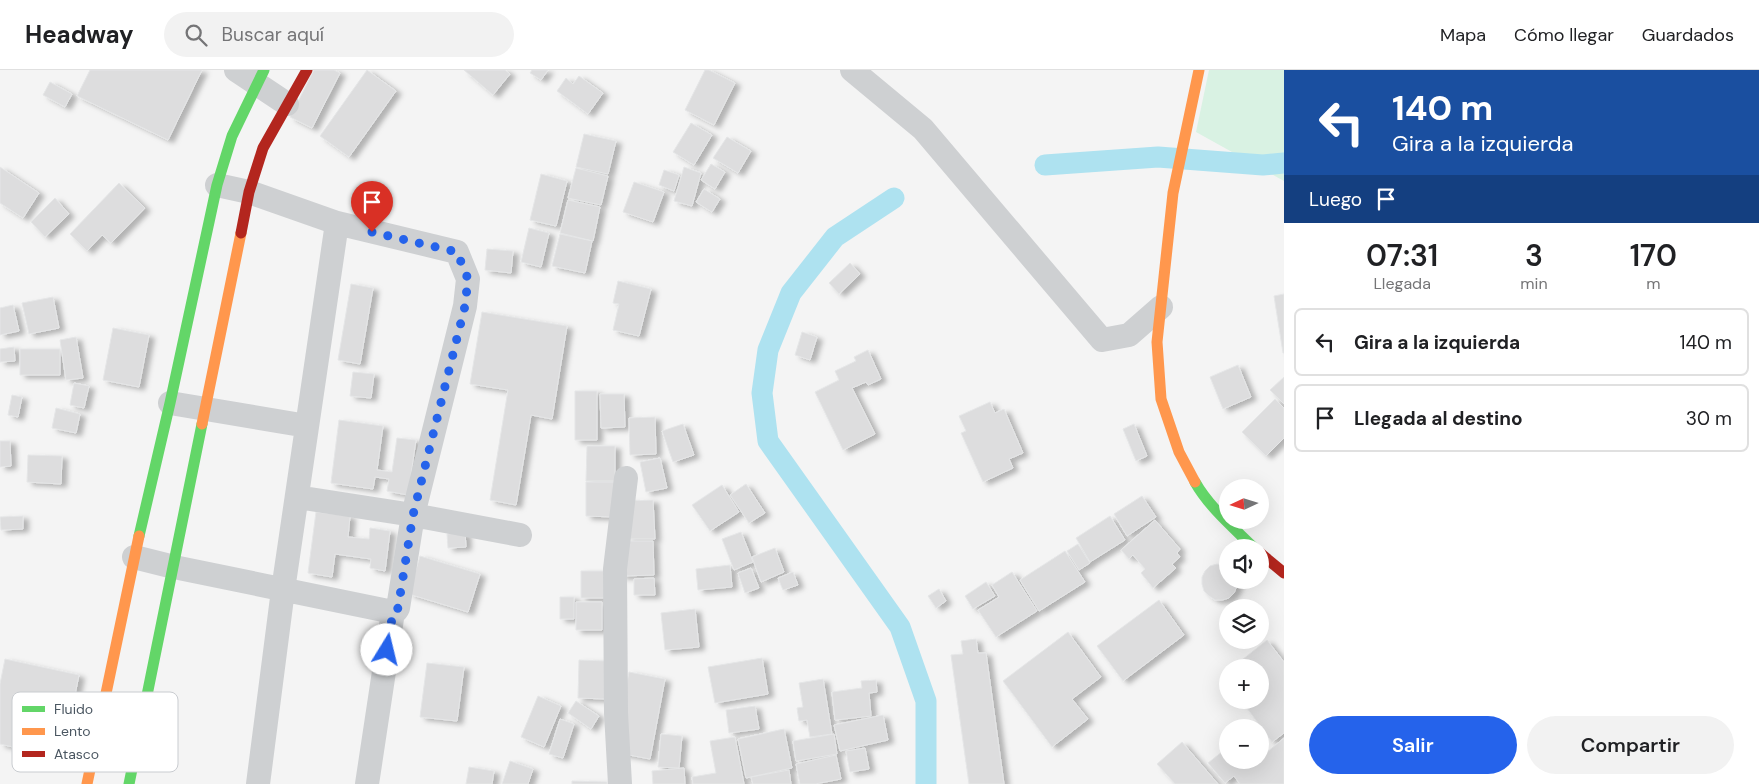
<!DOCTYPE html>
<html lang="es">
<head>
<meta charset="utf-8">
<style>
  body { margin:0; font-family:"DM Sans",sans-serif; background:#f2f2f2; color:#202124; height:100vh; display:flex; flex-direction:column; font-size:19px; white-space:nowrap }
  * { box-sizing:border-box; margin:0 }
  p { font-size:16px; color:#757577 }
  .icon { flex:none; width:28px; height:28px; fill:none; stroke:currentColor; stroke-width:2; stroke-linecap:round; stroke-linejoin:round }
  .map { position:relative; flex:1; overflow:hidden }
  .side { display:flex; flex-direction:column; background:#fff; width:475px }
  .side>* { flex:none }
  .top-card { background:#1a4fa0; color:#fff; overflow:hidden }
  .needle { width:32px; rotate:266deg }
  .tools { position:absolute; left:1219px; top:409px; display:grid; gap:10px }
  .tools a { display:grid; place-items:center; width:50px; height:50px; border-radius:50%; background:#fff; box-shadow:0 5px 20px #0002; font-size:25px }
  .pin { position:absolute; display:grid; place-items:center; width:42px; height:42px; color:#fff; margin:-51px -21px; border-radius:50% 50% 50% 0; rotate:-45deg; box-shadow:0 0 5px #0007 }
  .pin .icon { rotate:45deg }
  .me { position:absolute; width:55px; margin:-28px; rotate:9deg; stroke-linejoin:round; filter:drop-shadow(0 0 4px #0008) }
  .turn { display:flex; align-items:center; gap:18px; height:105px; padding:0 25px; font-size:22px }
  .turn .icon { width:65px; height:65px; stroke-width:2.5 }
  .turn b { display:block; font-size:35px; line-height:42px }
  .then { display:flex; align-items:center; height:48px; padding:0 25px; background:#0003; gap:10px; font-size:19px }
  .eta { display:flex; justify-content:space-evenly; align-items:center; height:85px; text-align:center }
  .eta b { font-size:30px; font-weight:600; line-height:35px }
  .primary-button { display:flex; gap:10px; margin-top:auto; padding:10px 25px }
  .primary-button a { flex:1; height:58px; border-radius:30px; background:#2563eb; color:#fff; font-size:20px; font-weight:600; line-height:58px; text-align:center }
  .primary-button a+a { background:#f2f2f2; color:#202124 }
  ul { padding:0; list-style:none }
  li { display:flex; align-items:center; gap:15px; height:68px; margin:0 10px 8px; padding:0 15px; border:2px solid #e0e0e0; border-radius:8px }
  li div { flex:1 }
  li b { display:block; font-size:19px }
  li em { font-style:normal }
  header { display:flex; align-items:center; gap:30px; box-sizing:border-box; height:70px; padding:0 25px; background:#fff; border-bottom:1px solid #e0e0e0 }
  header strong { font-size:24px }
  nav { display:flex; gap:28px; margin-inline-start:auto; font-size:18px }
  .search { width:350px; height:45px; background:#f2f2f2; display:flex; align-items:center; gap:12px; box-sizing:border-box; padding:0 18px; border-radius:28px; color:#757577; font-size:19px }
  main { display:flex; flex:1; min-height:0 }
  .map>svg:first-child { display:block }
</style>
</head>
<body>
<header>
<strong>Headway</strong>
<div class="search"><svg class="icon" aria-label="search" viewBox="0 0 24 24"><circle cx="10" cy="10" r="6"/><path d="M15 15l6 6"/></svg>Buscar aquí</div>
<nav><a>Mapa</a><a>Cómo llegar</a><a>Guardados</a></nav>
</header>
<main>
<div class="map">
<svg width="1284" height="714" viewBox="0 0 1284 714">
  <defs>
    <filter id="shadow"><feDropShadow dx="5.5" dy="3" stdDeviation="2.5" flood-color="#0004"/></filter>
  </defs>
  <rect width="100%" height="100%" fill="#f4f4f4"/>
  <path fill="#d9f2e3" d="M1209,0H1284V111L1196,62Z"/>
  <g fill="none" stroke-linecap="round" stroke-linejoin="round">
    <path stroke="#aee2f0" stroke-width="21" d="M1045,95L1158,87L1263,95L1284,93
      M894,128L835,167L791,223L768,280L762,323L768,371L900,557L926,631V714"/>
  </g>
  <path fill="#ddddde" stroke="#e5e6e7" filter="url(#shadow)" d="M90,0H202L168,70L77,26Z
    M314,0H334L340,3L312,58L290,47Z
    M367,0L396,21L349,87L320,66Z
    M464,0H505L510,4L493,25Z
    M532,0H548L541,10L530,3Z
    M705,0H709L735,13L714,55L685,40Z
    M579,6L603,23L588,44L557,21L566,8L573,14Z
    M50,12L72,24L65,37L43,25Z
    M691,53L712,65L694,95L673,82Z
    M584,64L616,71L608,104L576,97Z
    M727,67L751,81L738,103L713,88Z
    M711,94L725,102L715,119L701,110Z
    M0,97L39,123L23,148L0,133Z
    M684,97L701,103L692,136L674,131Z
    M576,98L608,106L601,135L568,128Z
    M664,100L679,105L674,121L659,115Z
    M541,104L567,111L556,156L530,150Z
    M634,112L664,122L653,152L623,142Z
    M119,113L145,138L111,173L102,165L87,181L70,164Z
    M704,119L720,129L712,142L696,132Z
    M55,128L69,144L45,167L31,152Z
    M568,130L600,137L593,171L560,163Z
    M529,158L549,163L541,197L521,192Z
    M560,164L592,171L585,203L552,196Z
    M487,179L513,181L511,203L485,200Z
    M850,193L860,204L839,224L829,213Z
    M618,211L651,219L639,266L613,260L619,234L613,233Z
    M351,214L373,218L360,294L338,290Z
    M1284,224V283H1283L1274,226Z
    M53,227L59,258L29,264L22,233Z
    M13,235L19,261L0,265V238Z
    M482,242L567,256L552,349L531,345L516,435L490,430L508,320L470,314Z
    M113,258L149,265L139,317L103,310Z
    M802,262L817,267L810,290L795,285Z
    M76,267L83,308L66,310L60,270Z
    M14,277L15,291L0,292V279Z
    M20,279H60V305H20Z
    M868,280L881,309L868,315L866,312L852,318L875,364L843,380L815,322L839,310L835,301L856,291L854,287Z
    M1238,295L1251,327L1223,339L1210,307Z
    M353,302L374,304L371,328L350,326Z
    M1284,307V334L1270,320Z
    M74,313L89,316L84,338L70,335Z
    M575,321H597V370H575Z
    M600,324H624L625,357L601,358Z
    M12,325L22,327L18,347L8,345Z
    M1275,329L1284,338V368L1266,386L1242,362Z
    M990,332L995,343L1004,339L1023,383L1009,389L1013,398L983,412L961,363L966,361L959,346Z
    M56,338L80,344L76,363L52,358Z
    M655,347L656,384L630,385L629,348Z
    M339,350L383,356L377,400L392,402L397,368L416,370L408,425L387,421L389,409L375,407L373,419L331,413Z
    M683,354L694,385L673,392L662,361Z
    M1134,354L1147,386L1136,391L1123,359Z
    M0,371H10L11,396L0,397Z
    M587,376H615V411H586Z
    M28,385L62,386L61,414L27,412Z
    M660,388L667,418L646,422L640,392Z
    M586,412H615V447L586,446Z
    M746,414L765,443L749,453L730,425Z
    M722,415L739,442L710,461L692,435Z
    M1142,426L1156,447L1127,466L1114,444Z
    M653,430L655,469H627L626,431Z
    M316,442L350,446L348,467L369,469L370,458L390,461L385,501L370,498L371,489L335,484L332,507L308,503Z
    M23,446V459L1,460L0,447Z
    M1110,446L1125,470L1090,492L1076,468Z
    M1155,450L1180,479L1177,483L1180,487L1172,494L1176,498L1153,518L1141,503L1145,499L1133,485L1129,489L1121,480Z
    M465,462L466,477L448,478L447,464Z
    M741,462L753,492L734,500L722,469Z
    M620,471H653L654,505L621,506Z
    M1078,474L1090,493L1079,500L1067,481Z
    M775,478L784,502L761,512L752,487Z
    M1065,481L1085,512L1039,541L1020,510Z
    M420,486L480,504L468,542L409,524Z
    M1217,494L1228,496V510H1238L1237,516L1234,523L1229,528L1222,530H1215L1209,526L1204,521L1202,514V507L1205,501L1210,496Z
    M730,495L732,517L698,520L696,499Z
    M751,498L759,518L745,523L738,503Z
    M581,501H608L609,528H581Z
    M793,502L798,515L783,520L778,508Z
    M1012,502L1037,541L996,567L978,540L999,527L992,515Z
    M654,508L655,525H634V509Z
    M986,512L995,526L973,539L965,526Z
    M939,519L946,531L936,538L928,526Z
    M560,527H574V549H560Z
    M1159,530L1184,565L1123,611L1097,576Z
    M576,532H602V560H576Z
    M695,539L699,577L665,580L661,543Z
    M1068,562L1101,607L1072,629L1088,649L1052,677L1003,611Z
    M976,569L978,583H986L1004,714H969L951,585L963,584L961,571Z
    M1267,570L1284,592V663L1272,672L1241,630H1260V598H1232Z
    M762,588L768,624L715,633L708,597Z
    M5,589L79,605L73,635L83,637L79,657L69,655L62,688L0,674V614Z
    M579,590L607,591V629L578,628Z
    M427,593L464,597L457,651L420,647Z
    M629,602L665,609L650,689L619,683L623,635Z
    M823,609L832,664L810,667L807,650L799,651L797,638L803,637L799,613Z
    M876,610L877,622L869,623L871,646L835,650L832,622L862,618L861,611Z
    M538,626L561,636L544,677L521,667Z
    M576,631L599,646L591,659L568,643Z
    M755,636L759,659L729,663L726,640Z
    M883,645L888,670L840,681L834,655Z
    M560,649L574,654L563,688L549,684Z
    M784,659L792,698L746,708L738,669Z
    M661,664L682,666L679,698L658,697Z
    M834,664L837,684L796,691L793,671Z
    M735,667L744,714H693L692,707L716,703L710,671Z
    M1284,668V714H1240L1234,706L1225,713L1208,693L1228,677V690H1260V688Z
    M1182,672L1218,714H1175L1157,694Z
    M865,678L869,699L850,702L846,681Z
    M836,685L841,709L815,714H800L796,694Z
    M510,691L533,699L528,714H502Z
    M469,697L494,701L492,714H466Z
    M684,698L685,714H653L652,701Z
    M789,700L791,714H753L751,707Z
    M572,711L607,712V714H572Z"/>
  <g fill="none" stroke-linecap="round" stroke-linejoin="round">
    <path stroke="#ced0d2" stroke-width="24" d="M236,0L287,34
      M852,0L923,59L1102,270L1129,265L1161,237
      M217,115L249,122L337,153L457,182L468,209L465,236L413,445L398,538L396,541L393,542L367,714
      M170,333L307,356
      M297,427L413,445L520,465
      M134,487L174,497L393,542
      M258,714L283,520L337,153
      M620,714L616,643L615,499L626,408"/>
    <path stroke="#63d668" stroke-width="11" d="M1195,412C1209,437 1234,458 1254,478
      M139,466L170,333L217,115L232,66L264,0
      M129,714L202,354"/>
    <path stroke="#ff974d" stroke-width="11" d="M202,354L241,163
      M1195,412L1179,382L1161,329L1157,272L1173,123L1199,0
      M87,714L139,466"/>
    <path stroke="#b3261e" stroke-width="11" d="M241,163L249,122L263,78L307,0
      M1260,483L1284,503"/>
  </g>
  <g fill="none" stroke-linecap="round" stroke-linejoin="round">
    <path stroke="#2563eb" stroke-width="9" stroke-dasharray="0 16.2" d="M372,162L457,182L468,209L465,236L413,445L398,538L396,541L393,542L387,580"/>
  </g>
  <rect x="12" y="622" width="166" height="80" rx="8" fill="#fff" stroke="#c9ccd0" stroke-width="1"/>
  <rect x="22" y="636" width="23" height="6" fill="#63d668"/>
  <rect x="22" y="658" width="23" height="7" fill="#ff974d"/>
  <rect x="22" y="681" width="23" height="6" fill="#b3261e"/>
  <g font-size="14" fill="#4a5661">
    <text x="54" y="644">Fluido</text>
    <text x="54" y="666">Lento</text>
    <text x="54" y="689">Atasco</text>
  </g>
</svg>
<div class="tools">
<a><svg class="needle" viewBox="-14 -14 28 28"><path d="M0-13l5 13h-10z" fill="#e53935"/><path d="M0 13l5-13h-10z" fill="#757577"/></svg></a>
<a><svg class="icon" aria-label="sound" viewBox="0 0 24 24"><path d="M4 9h4l5-4v14l-5-4H4zM17 9q2 3 0 6"/></svg></a>
<a><svg class="icon" aria-label="layers" viewBox="0 0 24 24"><path d="M12 4l9 5-9 5-9-5zM3 14l9 5 9-5"/></svg></a>
<a>+</a>
<a>−</a>
</div>
<div class="pin" style="left:372px;top:162px;background:#d93025"><svg class="icon" aria-label="arrive" viewBox="0 0 24 24"><path d="M6 21V4h12l-3 4 3 4H6"/></svg></div>
<svg class="me" style="left:387px;top:580px" viewBox="-20 -20 40 40"><circle r="19" fill="#fff"/><path d="M0-13L10 11 0 6-10 11z" fill="#2563eb"/></svg>
</div>
<section class="side">
<div class="top-card">
<div class="turn"><svg class="icon" aria-label="left" viewBox="0 0 24 24"><path d="M17 20v-9H6M10 6l-5 5 5 5"/></svg><div><b>140 m</b>Gira a la izquierda</div></div>
<div class="then">Luego<svg class="icon" aria-label="arrive" viewBox="0 0 24 24"><path d="M6 21V4h12l-3 4 3 4H6"/></svg></div>
</div>
<div class="eta">
<div><b>07:31</b><p>Llegada</p></div>
<div><b>3</b><p>min</p></div>
<div><b>170</b><p>m</p></div>
</div>
<ul>
<li><svg class="icon" aria-label="left" viewBox="0 0 24 24"><path d="M17 20v-9H6M10 6l-5 5 5 5"/></svg><div><b>Gira a la izquierda</b></div><em>140 m</em></li>
<li><svg class="icon" aria-label="arrive" viewBox="0 0 24 24"><path d="M6 21V4h12l-3 4 3 4H6"/></svg><div><b>Llegada al destino</b></div><em>30 m</em></li>
</ul>
<div class="primary-button"><a>Salir</a><a>Compartir</a></div>
</section>
</main>
</body>
</html>
